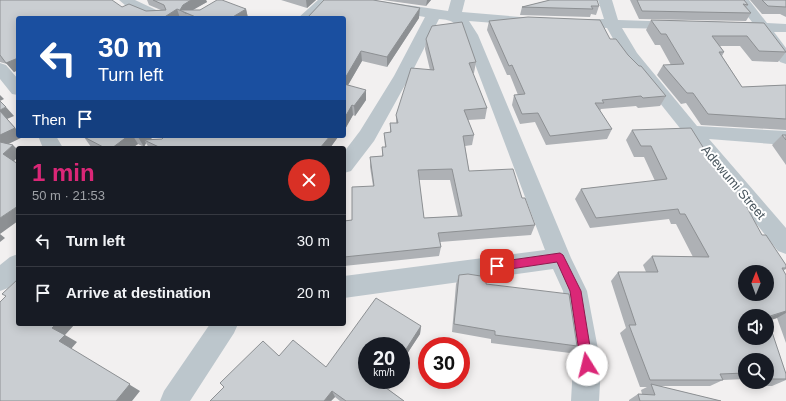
<!DOCTYPE html>
<html lang="en">
<head>
<meta charset="utf-8">
<style>
  body { margin:0; font-family:Helvetica,sans-serif; background:#242831; color:#f1f3f6; height:100vh; display:flex; flex-direction:column; font-size:15px; white-space:nowrap }
  * { box-sizing:border-box; margin:0 }
  p { font-size:13px; color:#9ea1a6 }
  .icon { flex:none; width:22px; height:22px; fill:none; stroke:currentColor; stroke-width:2; stroke-linecap:round; stroke-linejoin:round }
  .map { position:relative; flex:1; overflow:hidden }
  .panel { position:absolute; left:16px; top:146px; width:330px; height:180px; display:flex; flex-direction:column; background:#171b24; border-radius:4px; box-shadow:0 2px 10px #0003 }
  .panel>* { flex:none }
  .top-card { position:absolute; left:16px; top:16px; width:330px; height:122px; border-radius:4px; box-shadow:0 2px 10px #0003; background:#1a4fa0; color:#fff; overflow:hidden }
  .needle { width:26px; rotate:1deg }
  .controls { position:absolute; left:738px; top:265px; display:grid; gap:8px }
  .controls a { display:grid; place-items:center; width:36px; height:36px; border-radius:50%; background:#171b24; box-shadow:0 2px 10px #0003; font-size:20px }
  .speed { position:absolute; left:358px; top:337px; display:flex; gap:8px; font-size:20px; font-weight:700; text-align:center }
  .speed>* { display:grid; place-content:center; width:52px; height:52px; border-radius:50%; background:#171b24; box-shadow:0 2px 10px #0003; line-height:1 }
  .speed small { font-size:10px; font-weight:400 }
  .speed .limit { border:6px solid #d22; background:#fff; color:#111 }
  .pin { position:absolute; display:grid; place-items:center; width:34px; height:34px; color:#fff; margin:-17px; border-radius:8px; box-shadow:0 2px 6px #0006 }
  .me { position:absolute; width:44px; margin:-22px; rotate:351deg; stroke-linejoin:round; filter:drop-shadow(0 0 3px #0008) }
  .turn { display:flex; align-items:center; gap:14px; height:84px; padding:0 16px; font-size:18px }
  .turn .icon { width:52px; height:52px; stroke-width:2.5 }
  .turn b { display:block; font-size:28px; line-height:34px }
  .then { display:flex; align-items:center; height:38px; padding:0 16px; background:#0003; gap:8px; font-size:15px }
  .round { display:grid; place-items:center; flex:none; width:42px; height:42px; border-radius:21px; background:#242831 }
  .head { display:flex; align-items:center; justify-content:space-between; height:68px; padding:0 16px }
  h1 { font-size:24px; font-weight:600; line-height:30px; color:#db2777 }
  ul { padding:0; list-style:none }
  li { display:flex; align-items:center; gap:12px; height:52px; padding:0 16px; border-top:1px solid #363941 }
  li div { flex:1 }
  li b { display:block; font-size:15px }
  li em { font-style:normal }
  .map>svg:first-child { display:block }
</style>
</head>
<body>
<div class="map">
<svg width="786" height="401" viewBox="0 0 786 401">
  <rect width="100%" height="100%" fill="#f2f0f0"/>
  <g fill="none" stroke-linecap="round" stroke-linejoin="round">
    <path fill="#bcc6cc" fill-rule="evenodd" d="M119,0H135L167,15L169,18H150L131,10Z
      M318,0H333L313,18H298Z
      M341,0H373L448,11L451,0H465L462,12L532,18L537,19L539,22L537,25L532,26L469,21L478,35L571,258L587,291L601,365L599,401H571L573,365L563,291L553,269L344,298V276L545,250L464,35C456,23 453,20 439,19L410,76L374,141L351,171L344,173V152L360,131L394,76L425,17L348,4L343,3Z
      M598,0H612L618,20L681,22L683,25L681,28L676,29L622,28L637,53L697,126L786,131V145L709,139L786,228V254L778,251L624,58L607,28L569,26L567,23L569,20L604,19Z
      M735,0H749L767,23L786,24V32H774L786,48V64L780,62L759,31L735,29L733,26L735,23L752,22Z
      M0,63L6,65L18,79V95L12,94L0,79Z
      M38,136H56L63,148H43Z
      M18,254V279L8,288L0,291V265L10,257Z
      M210,324H238L234,333L190,401H160L164,391Z"/>
  </g>
  <path fill="#aeb1b5" fill-rule="evenodd" d="M0,0L122,7L146,11L161,10L149,5L147,0H206L207,2L192,10L246,9L248,18H18V70L14,72L7,64L0,62Z
    M281,0H316L307,8Z
    M383,0H431L426,6Z
    M550,0L599,6L596,15L591,14L590,17L520,15L522,7Z
    M630,0H744L748,5L746,7L751,13L746,21L639,19Z
    M750,0H786V17L780,14H762Z
    M344,18H419L387,67L362,61L348,85L366,100L355,116L353,115L344,131Z
    M651,20L764,23L786,52L778,62L752,61L740,46H720L724,52L722,56L742,87L786,85V130L701,125L686,103L681,104L657,75L663,65H671L660,45H655L646,30Z
    M489,21L610,39L628,55L666,96L660,106L638,108L636,106L601,109L600,111L612,129L607,139L546,145L535,122L520,124L512,105L514,95H518L510,75H507L487,30Z
    M426,39L476,62L474,73H473L487,108L485,119L468,120L474,135L472,145L465,146L469,171L522,198L535,225L531,235L440,242L441,247L439,256L344,266V221L352,220L373,186L370,167V157L382,156V147H385L384,133L390,132V123H396V115L430,70L425,49ZM419,180H450L458,216L424,218Z
    M632,130L706,152L762,235L786,265V269L783,271L786,275V343L777,318L768,321L786,374V380L772,386H750L748,382H767V360H745V379L723,380L710,386H659L721,401H629V400L638,394H642L641,390L647,387H640L620,333L626,328L611,281L618,272H646L643,265L652,256L693,257L676,224H671L669,219L590,228L575,199L581,189L655,181L644,157H634L626,140Z
    M782,135H786V165L772,145Z
    M84,136H155L150,139H162L165,136H341L340,137H338L330,148H149L146,143L144,147L138,144L132,148H94L91,147L84,137Z
    M459,275L486,284L577,346L570,353L491,343V339L452,332L456,284Z
    M421,326L420,334L401,363V346L390,380L385,387L404,401H340L335,397L331,401H210L279,356L326,367Z"/>
  <path fill="#8d9093" d="M191,0H206L207,2L186,14L180,10L183,5Z
    M306,0H316L307,8Z
    M427,0H431L426,6Z
    M420,8L419,18L387,67V57Z
    M177,9L180,18H163Z
    M246,9L248,18H231Z
    M361,51L362,61L344,92V80Z
    M18,58V70L14,72L6,63Z
    M366,90V100L355,116L354,106Z
    M0,95L4,99L0,101Z
    M352,105L353,115L344,131V119Z
    M6,107L14,116L7,119L18,131V136H22L23,137L0,148V110Z
    M128,136H133L138,144L132,148H112Z
    M138,136H155L148,141L144,140L146,143L144,147L138,137Z
    M330,136H338V137L330,148H320Z
    M13,145L18,150V157L12,163L3,154Z
    M18,206V221L0,234V218Z
    M0,234L5,238L0,242Z
    M786,311V313L777,318L767,321V318Z
    M56,324H75L65,335L77,342L71,349L140,391L132,401H116L59,341L52,328Z
    M421,326L420,334L401,363V357Z
    M386,380H390L383,391L382,385Z
    M332,391L335,397L331,401H324Z"/>
  <path fill="#caced2" stroke="#8d9093" fill-rule="evenodd" d="M0,0H112L122,7L129,4L146,11L166,10L164,5L153,0H191L183,5L180,10H200L217,0H222L246,9L231,18H198L177,9L163,18H18V58L6,63L0,55Z
    M324,0H373L420,8L387,57L361,51L344,80V18H307Z
    M550,0H597L599,6H591L593,9L522,7Z
    M637,0H744L748,5L743,4L751,13L642,11Z
    M762,0H786V7L768,6Z
    M528,17L600,20L610,39H616L628,55L639,66H641L666,96L643,98L641,96L602,100L604,103H595L612,129L550,136L538,113L522,114L514,95L525,94L512,65L509,66L489,21Z
    M651,20L764,23L786,52L759,51L747,36H712L724,52H719L742,87L786,85V119L708,114L693,93H687L663,65L684,64L666,34H661Z
    M462,22L476,62L469,63L487,108L464,110L474,135L463,136L469,171L513,169L522,198H525L535,225L438,233L441,247L344,257V221L352,220V187L374,186L370,157L383,156L382,147H386L384,133L391,132L390,123H398L396,115L411,68L434,70L426,39L432,26ZM452,169L462,216L424,218L418,170Z
    M344,84L366,90L354,106L352,105L344,119Z
    M0,101L6,107L0,110Z
    M0,111L15,128L0,135Z
    M691,128L706,152H712L730,182H733L762,235H766L786,265V268H782L786,275V311L767,317L786,374V379H767V360H745V373L720,374L723,380H650L629,325H636L618,272H658L652,256L709,257L685,214H680L678,209L596,218L581,189L667,179L651,146H641L632,130ZM745,272H767V294H745ZM745,316H767V338H745Z
    M782,135H786V140Z
    M85,136H128L112,148H105L84,137Z
    M165,136H330L320,148H161L144,140L162,139Z
    M0,142L13,145L3,154L18,164V206L0,218Z
    M468,274L487,277L486,284L569,294L577,346L495,335V331L454,324L459,275Z
    M18,279V324H56L52,328L65,335L59,341L130,384L116,401H0V302L6,296L2,294Z
    M376,298L421,326L401,357V346H367V380H386L382,385L404,401H346L332,391L324,401H210L224,387L220,383L263,341L279,356L293,340L326,367Z
    M651,384L721,401H640L638,394L655,395Z"/>
  <path fill="#db2777" stroke="#8e194d" d="M560,253L563,255L581,291L593,365L591,369L587,371L583,369L581,365L570,291L557,262L497,271L494,269L492,266L494,263L497,262Z"/>
  <g text-anchor="middle" stroke-width="4" stroke-linejoin="round" paint-order="stroke">
    <g font-size="13" fill="#48555d" stroke="#fff">
      <text transform="translate(734 182) rotate(50)" y="5">Adewumi Street</text>
    </g>
  </g>
</svg>
<div class="controls">
<a><svg class="needle" viewBox="-14 -14 28 28"><path d="M0-13l5 13h-10z" fill="#e53935"/><path d="M0 13l5-13h-10z" fill="#9ea1a6"/></svg></a>
<a><svg class="icon" aria-label="sound" viewBox="0 0 24 24"><path d="M4 9h4l5-4v14l-5-4H4zM17 9q2 3 0 6"/></svg></a>
<a><svg class="icon" aria-label="search" viewBox="0 0 24 24"><circle cx="10" cy="10" r="6"/><path d="M15 15l6 6"/></svg></a>
</div>
<div class="speed"><div>20<small>km/h</small></div><div class="limit">30</div></div>
<div class="pin" style="left:497px;top:266px;background:#d93025"><svg class="icon" aria-label="arrive" viewBox="0 0 24 24"><path d="M6 21V4h12l-3 4 3 4H6"/></svg></div>
<svg class="me" style="left:587px;top:365px" viewBox="-20 -20 40 40"><circle r="19" fill="#fff"/><path d="M0-13L10 11 0 6-10 11z" fill="#db2777"/></svg>
<div class="top-card">
<div class="turn"><svg class="icon" aria-label="left" viewBox="0 0 24 24"><path d="M17 20v-9H6M10 6l-5 5 5 5"/></svg><div><b>30 m</b>Turn left</div></div>
<div class="then">Then<svg class="icon" aria-label="arrive" viewBox="0 0 24 24"><path d="M6 21V4h12l-3 4 3 4H6"/></svg></div>
</div>
<section class="panel">
<div class="head"><div><h1>1 min</h1><p>50 m · 21:53</p></div><a class="round" style="background:#d93025;color:#fff"><svg class="icon" aria-label="close" viewBox="0 0 24 24"><path d="M6 6l12 12M18 6L6 18"/></svg></a></div>
<ul>
<li><svg class="icon" aria-label="left" viewBox="0 0 24 24"><path d="M17 20v-9H6M10 6l-5 5 5 5"/></svg><div><b>Turn left</b></div><em>30 m</em></li>
<li><svg class="icon" aria-label="arrive" viewBox="0 0 24 24"><path d="M6 21V4h12l-3 4 3 4H6"/></svg><div><b>Arrive at destination</b></div><em>20 m</em></li>
</ul>
</section>
</div>
</body>
</html>
